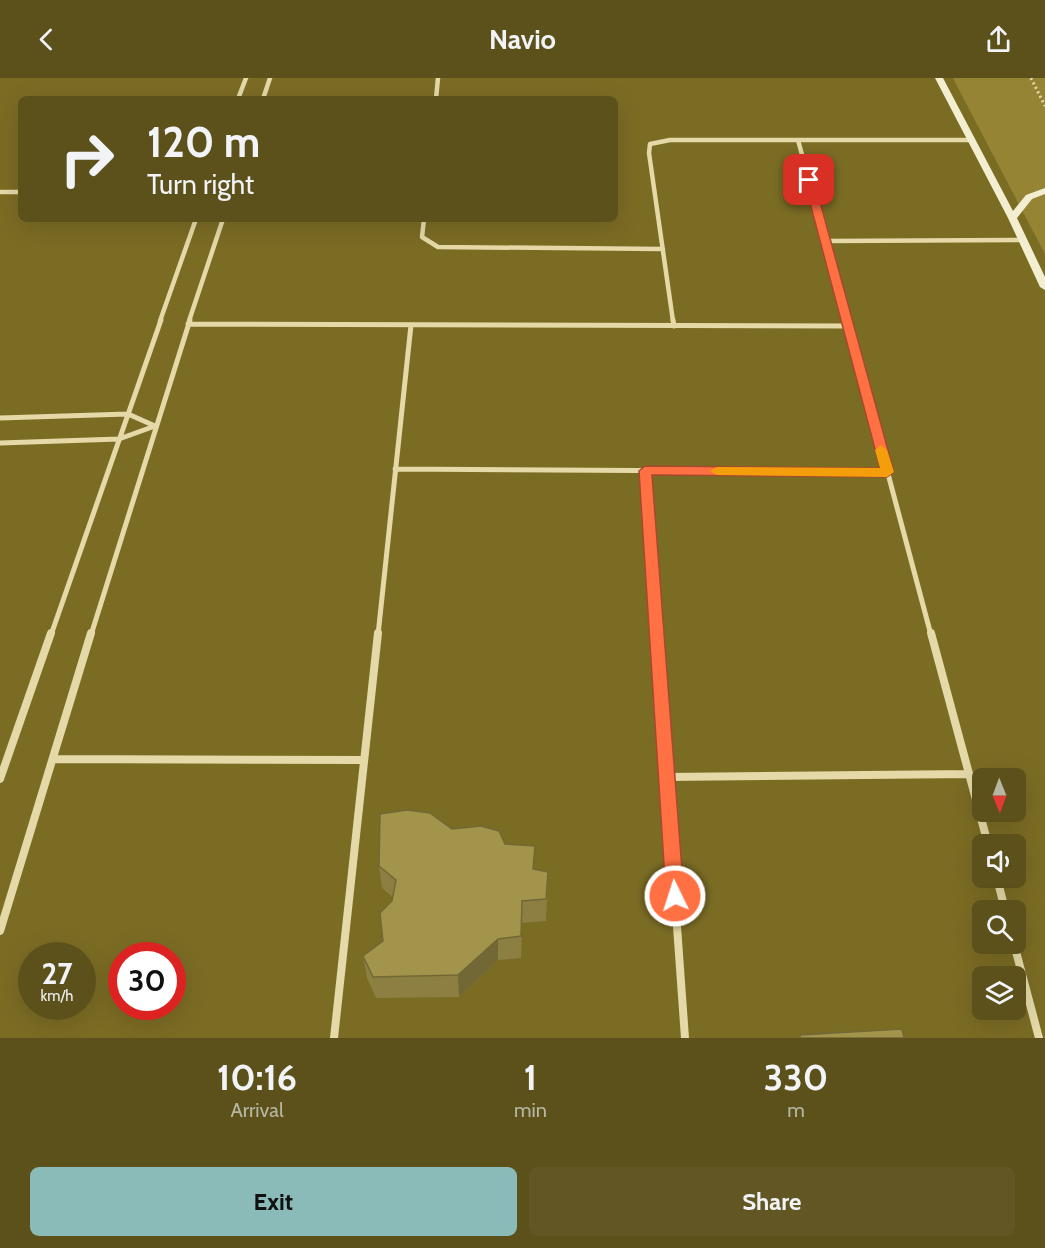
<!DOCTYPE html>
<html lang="en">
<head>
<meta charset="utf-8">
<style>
  body { margin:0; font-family:Cabin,sans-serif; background:#625724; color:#f1f3f6; height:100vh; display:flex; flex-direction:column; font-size:22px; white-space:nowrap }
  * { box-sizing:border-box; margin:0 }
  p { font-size:20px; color:#b8b5a3 }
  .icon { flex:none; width:33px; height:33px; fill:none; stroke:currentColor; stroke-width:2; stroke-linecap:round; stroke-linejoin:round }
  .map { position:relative; height:960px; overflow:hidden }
  .side { display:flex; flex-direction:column; background:#5c511b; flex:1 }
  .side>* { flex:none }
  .top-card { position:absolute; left:18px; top:18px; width:600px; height:126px; border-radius:9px; box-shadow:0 6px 24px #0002; background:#5c511b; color:#f1f3f6; overflow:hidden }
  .needle { width:39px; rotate:179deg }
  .controls { position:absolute; left:972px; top:690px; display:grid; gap:12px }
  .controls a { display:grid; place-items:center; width:54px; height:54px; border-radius:9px; background:#5c511b; box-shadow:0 6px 24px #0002; font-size:30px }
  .speed { position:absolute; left:18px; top:864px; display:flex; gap:12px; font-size:30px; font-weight:700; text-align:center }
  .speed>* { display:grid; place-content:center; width:78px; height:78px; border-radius:50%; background:#5c511b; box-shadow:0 6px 24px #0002; line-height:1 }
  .speed small { font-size:15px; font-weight:400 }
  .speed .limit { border:9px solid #d22; background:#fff; color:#111 }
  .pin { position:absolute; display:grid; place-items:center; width:51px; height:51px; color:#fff; margin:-26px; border-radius:12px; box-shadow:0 3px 9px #0006 }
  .me { position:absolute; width:66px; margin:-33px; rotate:356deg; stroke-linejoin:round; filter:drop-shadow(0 0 4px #0008) }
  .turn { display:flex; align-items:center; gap:21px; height:126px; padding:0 30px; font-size:27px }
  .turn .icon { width:78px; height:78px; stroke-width:2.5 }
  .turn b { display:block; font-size:42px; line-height:51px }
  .eta { display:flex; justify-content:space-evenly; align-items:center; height:102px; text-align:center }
  .eta b { font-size:36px; font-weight:700; line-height:42px }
  .primary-button { display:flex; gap:12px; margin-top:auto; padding:12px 30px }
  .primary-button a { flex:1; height:69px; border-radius:9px; background:#8bbbb9; color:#111; font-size:24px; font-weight:700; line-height:69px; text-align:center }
  .primary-button a+a { background:#625724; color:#f1f3f6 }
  header { display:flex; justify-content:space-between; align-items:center; height:78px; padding:0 30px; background:#5c511b; font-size:27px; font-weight:700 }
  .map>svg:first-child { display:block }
</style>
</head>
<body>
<header><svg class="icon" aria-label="back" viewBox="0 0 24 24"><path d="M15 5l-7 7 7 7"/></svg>Navio<svg class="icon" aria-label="share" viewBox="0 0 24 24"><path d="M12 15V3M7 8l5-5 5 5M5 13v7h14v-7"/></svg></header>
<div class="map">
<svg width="1045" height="960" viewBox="0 0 1045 960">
  <rect width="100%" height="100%" fill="#7b6c24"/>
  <path fill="#968435" d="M953,0H1045V176L958,10Z"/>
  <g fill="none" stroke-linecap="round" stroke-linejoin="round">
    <path stroke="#e4d9a7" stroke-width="3" stroke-dasharray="2 3" stroke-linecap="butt" d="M1031,0L1045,28"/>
    <path stroke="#e4d9a7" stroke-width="4.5" d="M238,21L246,0
      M263,21L270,0
      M436,21L438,0
      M798,62L847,243
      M0,114H21
      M424,141L422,159L438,169L663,171
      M825,163L1023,162
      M160,243L196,141
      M189,243L223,141
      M673,243L649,75L650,66L670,62H972"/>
    <path stroke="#e4d9a7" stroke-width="5" d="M673,242L674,248
      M847,242L931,557
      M188,246L848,248
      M0,340L128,336L155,348
      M0,365L119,361L155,348
      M395,391L887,394
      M645,393L657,557
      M51,557L161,242
      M91,557L190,242
      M378,557L411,247"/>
    <path stroke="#e4d9a7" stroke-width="8" d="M656,555L685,960
      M931,555L988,766
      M53,681L364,682
      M667,699L969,696
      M0,701L51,555
      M997,800L1005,832
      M0,853L91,555
      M1014,866L1039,960
      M334,960L378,555"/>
    <path fill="#f4eed1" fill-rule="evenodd" d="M935,0H943L1013,133L1026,117L1045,110V116L1032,121L1017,140L1045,199V212L1040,209L1008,140Z"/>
  </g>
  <path fill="#8c7f41" d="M452,751L505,766L534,791L548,794L546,843L522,845L521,880L498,882L459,919L376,920L367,900L363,878L383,863L393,819L382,810L379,788Z"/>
  <path fill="#726835" d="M498,861V882L459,919L458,897Z"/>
  <path fill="#a3944c" stroke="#726835" stroke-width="1.5" d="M407,732L430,735L452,751L481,748L499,753L505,766L535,768L533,791L548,794L546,821L522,823L521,858L498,861L458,897L373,899L363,878L383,863L380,835L392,823L396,802L379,788L380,736Z
    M902,951L904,960H800V957Z"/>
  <path fill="#ff7043" stroke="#a6492c" stroke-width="1.5" d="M805,100L814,102L894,394L887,399L652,397L684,818L681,823L675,825L669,823L666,818L639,393L645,388L880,390L804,102Z"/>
  <path fill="#f59e0b" d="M881,367L887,372L894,394L887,399L717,397L710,393L717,389L880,390L875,372Z"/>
</svg>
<div class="controls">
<a><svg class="needle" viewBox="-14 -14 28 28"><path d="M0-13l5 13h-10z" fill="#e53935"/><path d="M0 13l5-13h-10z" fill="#b8b5a3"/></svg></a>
<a><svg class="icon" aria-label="sound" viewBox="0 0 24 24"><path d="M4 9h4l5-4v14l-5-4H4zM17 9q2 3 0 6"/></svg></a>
<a><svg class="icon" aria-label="search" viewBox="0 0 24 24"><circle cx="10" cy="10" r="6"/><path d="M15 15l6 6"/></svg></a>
<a><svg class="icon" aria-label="layers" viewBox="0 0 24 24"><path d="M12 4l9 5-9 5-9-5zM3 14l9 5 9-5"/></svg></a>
</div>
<div class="speed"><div>27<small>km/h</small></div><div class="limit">30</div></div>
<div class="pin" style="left:809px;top:102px;background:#d93025"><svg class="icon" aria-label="arrive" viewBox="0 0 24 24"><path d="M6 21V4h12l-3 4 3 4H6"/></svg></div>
<svg class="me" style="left:675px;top:818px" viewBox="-20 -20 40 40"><circle r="17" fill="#ff7043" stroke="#fff" stroke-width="3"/><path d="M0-11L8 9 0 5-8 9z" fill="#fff"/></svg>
<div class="top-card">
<div class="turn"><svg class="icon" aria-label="right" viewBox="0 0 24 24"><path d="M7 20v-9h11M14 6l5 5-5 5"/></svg><div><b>120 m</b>Turn right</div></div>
</div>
</div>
<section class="side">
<div class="eta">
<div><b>10:16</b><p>Arrival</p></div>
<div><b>1</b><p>min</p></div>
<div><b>330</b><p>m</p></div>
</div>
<div class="primary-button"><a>Exit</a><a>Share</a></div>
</section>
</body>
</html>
